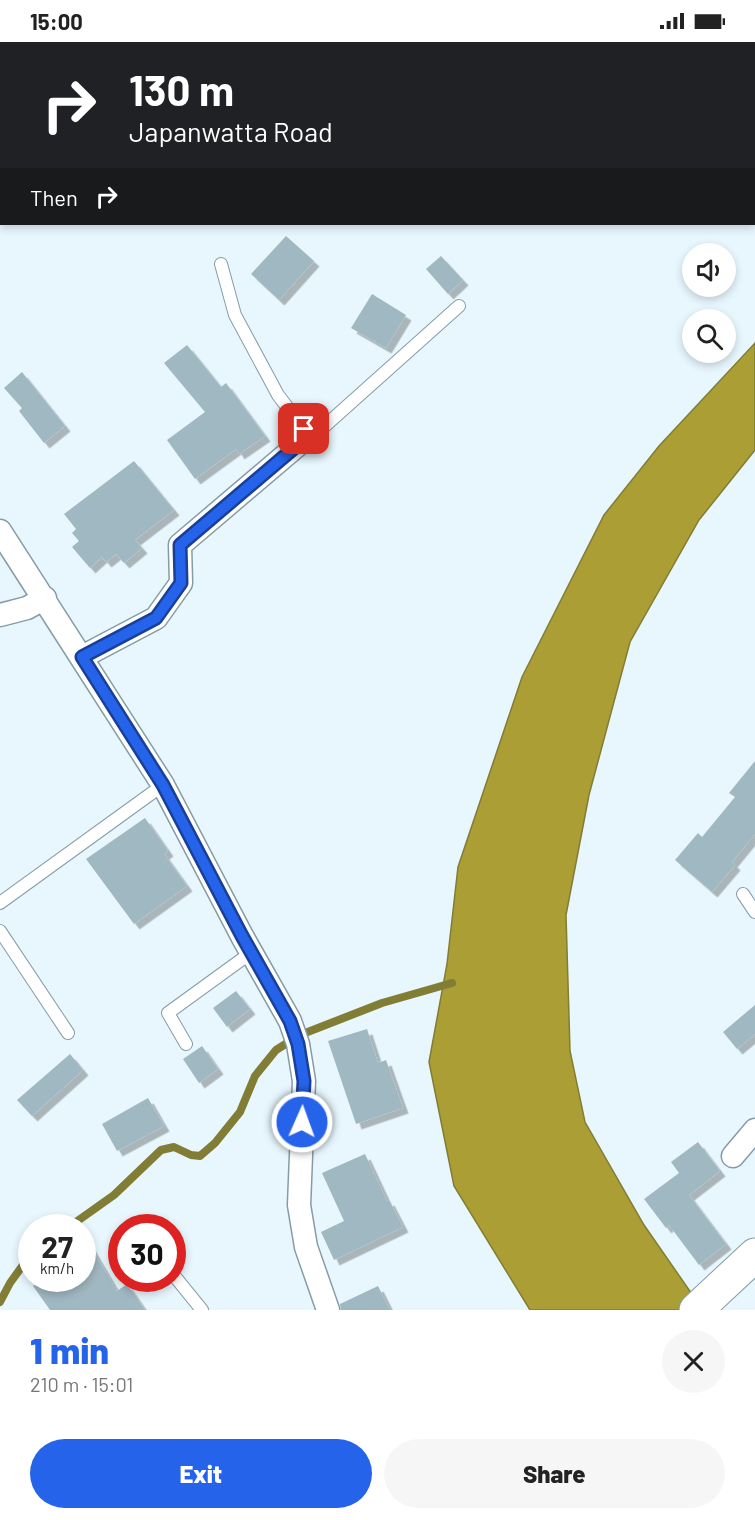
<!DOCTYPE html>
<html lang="en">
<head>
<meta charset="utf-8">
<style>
  body { margin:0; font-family:Barlow,sans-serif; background:#f6f6f6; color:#222; height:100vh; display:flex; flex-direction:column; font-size:22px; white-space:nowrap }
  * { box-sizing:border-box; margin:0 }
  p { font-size:20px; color:#767676 }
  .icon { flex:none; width:33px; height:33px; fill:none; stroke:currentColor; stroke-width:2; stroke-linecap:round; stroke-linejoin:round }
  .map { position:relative; height:1268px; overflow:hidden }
  .details { display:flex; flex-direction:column; background:#fff; flex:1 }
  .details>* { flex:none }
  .hud { position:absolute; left:0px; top:0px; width:756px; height:183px; box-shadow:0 3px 9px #0003; background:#202124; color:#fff; overflow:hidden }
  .buttons { position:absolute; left:682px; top:201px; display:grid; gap:12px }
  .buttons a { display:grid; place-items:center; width:54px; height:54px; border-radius:50%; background:#fff; box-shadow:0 3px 9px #0003; font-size:30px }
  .speed { position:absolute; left:18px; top:1172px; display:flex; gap:12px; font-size:30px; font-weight:700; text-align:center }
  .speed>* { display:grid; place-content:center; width:78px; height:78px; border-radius:50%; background:#fff; box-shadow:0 3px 9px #0003; line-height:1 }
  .speed small { font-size:15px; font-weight:400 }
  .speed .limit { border:9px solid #d22; background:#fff; color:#111 }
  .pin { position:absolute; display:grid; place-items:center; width:51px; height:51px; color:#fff; margin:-26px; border-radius:12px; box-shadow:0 3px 9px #0006 }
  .me { position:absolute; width:66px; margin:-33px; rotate:2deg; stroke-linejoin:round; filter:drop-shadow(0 0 4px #0008) }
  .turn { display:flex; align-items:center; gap:21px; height:126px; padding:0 30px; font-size:27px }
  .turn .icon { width:78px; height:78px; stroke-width:2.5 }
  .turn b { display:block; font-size:42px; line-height:51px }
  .then { display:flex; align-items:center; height:57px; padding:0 30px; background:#0003; gap:12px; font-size:22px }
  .round { display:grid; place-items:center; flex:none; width:63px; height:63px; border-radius:32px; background:#f6f6f6 }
  .summary { display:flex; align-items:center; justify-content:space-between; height:102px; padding:0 30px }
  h1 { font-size:36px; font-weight:800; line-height:45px; color:#2563eb }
  .primary-button { display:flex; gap:12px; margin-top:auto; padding:12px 30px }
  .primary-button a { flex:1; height:69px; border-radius:36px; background:#2563eb; color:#fff; font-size:24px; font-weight:800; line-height:69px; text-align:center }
  .primary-button a+a { background:#f6f6f6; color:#222 }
  .status { display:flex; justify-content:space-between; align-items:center; height:42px; padding:0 30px; background:#fff; direction:ltr }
  .status svg { height:16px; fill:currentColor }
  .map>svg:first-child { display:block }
</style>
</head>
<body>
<div class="status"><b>15:00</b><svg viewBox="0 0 49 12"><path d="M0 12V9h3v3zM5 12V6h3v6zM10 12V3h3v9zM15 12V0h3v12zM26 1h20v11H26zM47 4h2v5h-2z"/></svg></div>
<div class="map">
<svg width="755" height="1268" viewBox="0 0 755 1268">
  <defs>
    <filter id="shadow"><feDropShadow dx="5.5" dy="5.5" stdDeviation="0" flood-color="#0004"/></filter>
  </defs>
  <rect width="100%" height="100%" fill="#e8f7fe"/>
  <path fill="#aa9e34" stroke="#827d34" stroke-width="1.5" d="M755,301V408L699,478L630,600L589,753L566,873L570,1009L585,1080L644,1183L703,1268H530L454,1144L429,1020L447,922L458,825L522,635L604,473L659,404Z"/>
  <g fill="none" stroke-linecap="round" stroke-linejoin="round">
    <path stroke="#827d34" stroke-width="8" d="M69,1185L114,1153L161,1108L174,1105L191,1113L200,1114L215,1101L240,1070L255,1034L276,1008L300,993L382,961L452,941
      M0,1260L10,1241L23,1223L32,1215"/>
  </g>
  <path fill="#a0b8c2" filter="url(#shadow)" d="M286,194L314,219L279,258L251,232Z
    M441,214L463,238L448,252L426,227Z
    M372,252L406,273L386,306L351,286Z
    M187,303L221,345L226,341L265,394L239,412L236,407L195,437L167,398L205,370L164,321Z
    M22,330L65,384L44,401L19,369L22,366L4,346Z
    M134,419L174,468L135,498L142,506L124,521L116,512L106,520L102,515L90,526L72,505L79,499L72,491L76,487L64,472Z
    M755,719V792L732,820L735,823L712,850L675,818L698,791L702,795L735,755L729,751Z
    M145,776L168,809L164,812L187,844L134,882L86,817Z
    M236,949L250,967L227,985L213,966Z
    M755,963V992L737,1007L723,990Z
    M367,987L378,1021L386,1018L403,1066L356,1082L328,999Z
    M202,1004L218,1027L199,1041L183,1017Z
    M70,1012L83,1028L32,1074L17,1058Z
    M148,1056L164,1084L117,1109L102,1082Z
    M698,1100L720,1129L689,1153L726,1202L699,1223L669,1183L666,1186L644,1157L679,1131L671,1120Z
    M365,1112L387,1159L389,1158L403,1185L334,1218L321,1190L344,1179L322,1131Z
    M82,1190L117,1249L127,1242L145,1268H50L33,1244L45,1236H82Z
    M378,1244L390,1268H341L340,1262Z"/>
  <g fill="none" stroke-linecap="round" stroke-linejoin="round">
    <g stroke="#859ca7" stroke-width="14">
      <path id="lane" d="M221,222L235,273L278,353L304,387L317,391L459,264
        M743,852L755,870
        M0,861L163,743
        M0,889L68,991
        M186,1002L168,971L252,910
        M135,1184L136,1185
        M172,1231L202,1268"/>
    </g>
    <g stroke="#859ca7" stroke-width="25">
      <path id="street" d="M0,489L163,743L242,894L290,979L298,1002L304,1039L299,1163L306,1205L328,1268
        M0,573L27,566L45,556
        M82,615L156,576L181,541L180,503L300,401L304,387
        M733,1114L755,1088"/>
    </g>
    <g stroke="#859ca7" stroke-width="35">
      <path id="primary" d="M696,1268L755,1213"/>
    </g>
    <use href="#lane" stroke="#fff" stroke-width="12"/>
    <use href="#street" stroke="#fff" stroke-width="22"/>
    <use href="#primary" stroke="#fff" stroke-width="33"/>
  </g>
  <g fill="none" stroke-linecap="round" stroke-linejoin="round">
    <g stroke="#184099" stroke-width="15">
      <path id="route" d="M302,1080L304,1039L298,1002L290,979L242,894L163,743L82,615L156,576L181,541L180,503L300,401L304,387"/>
    </g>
    <use href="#route" stroke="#2563eb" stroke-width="10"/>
  </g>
</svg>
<div class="buttons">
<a><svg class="icon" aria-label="sound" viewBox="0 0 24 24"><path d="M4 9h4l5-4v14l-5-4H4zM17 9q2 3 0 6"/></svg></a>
<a><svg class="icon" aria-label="search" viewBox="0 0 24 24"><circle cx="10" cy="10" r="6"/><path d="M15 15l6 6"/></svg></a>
</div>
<div class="speed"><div>27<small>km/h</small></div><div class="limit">30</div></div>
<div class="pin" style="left:304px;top:387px;background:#d93025"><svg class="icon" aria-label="arrive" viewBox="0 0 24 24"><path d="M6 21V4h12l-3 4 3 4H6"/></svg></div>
<svg class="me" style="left:302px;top:1080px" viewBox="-20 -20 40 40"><circle r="17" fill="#2563eb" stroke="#fff" stroke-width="3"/><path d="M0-11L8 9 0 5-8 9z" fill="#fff"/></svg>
<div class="hud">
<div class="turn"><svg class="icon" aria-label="right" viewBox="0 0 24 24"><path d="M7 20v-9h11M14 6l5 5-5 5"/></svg><div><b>130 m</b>Japanwatta Road</div></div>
<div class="then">Then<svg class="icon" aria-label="right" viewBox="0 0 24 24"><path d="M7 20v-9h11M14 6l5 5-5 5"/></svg></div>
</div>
</div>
<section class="details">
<div class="summary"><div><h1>1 min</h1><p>210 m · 15:01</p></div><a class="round"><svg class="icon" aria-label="close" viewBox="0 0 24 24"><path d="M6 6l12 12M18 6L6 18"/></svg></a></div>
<div class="primary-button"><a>Exit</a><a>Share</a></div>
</section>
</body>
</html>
